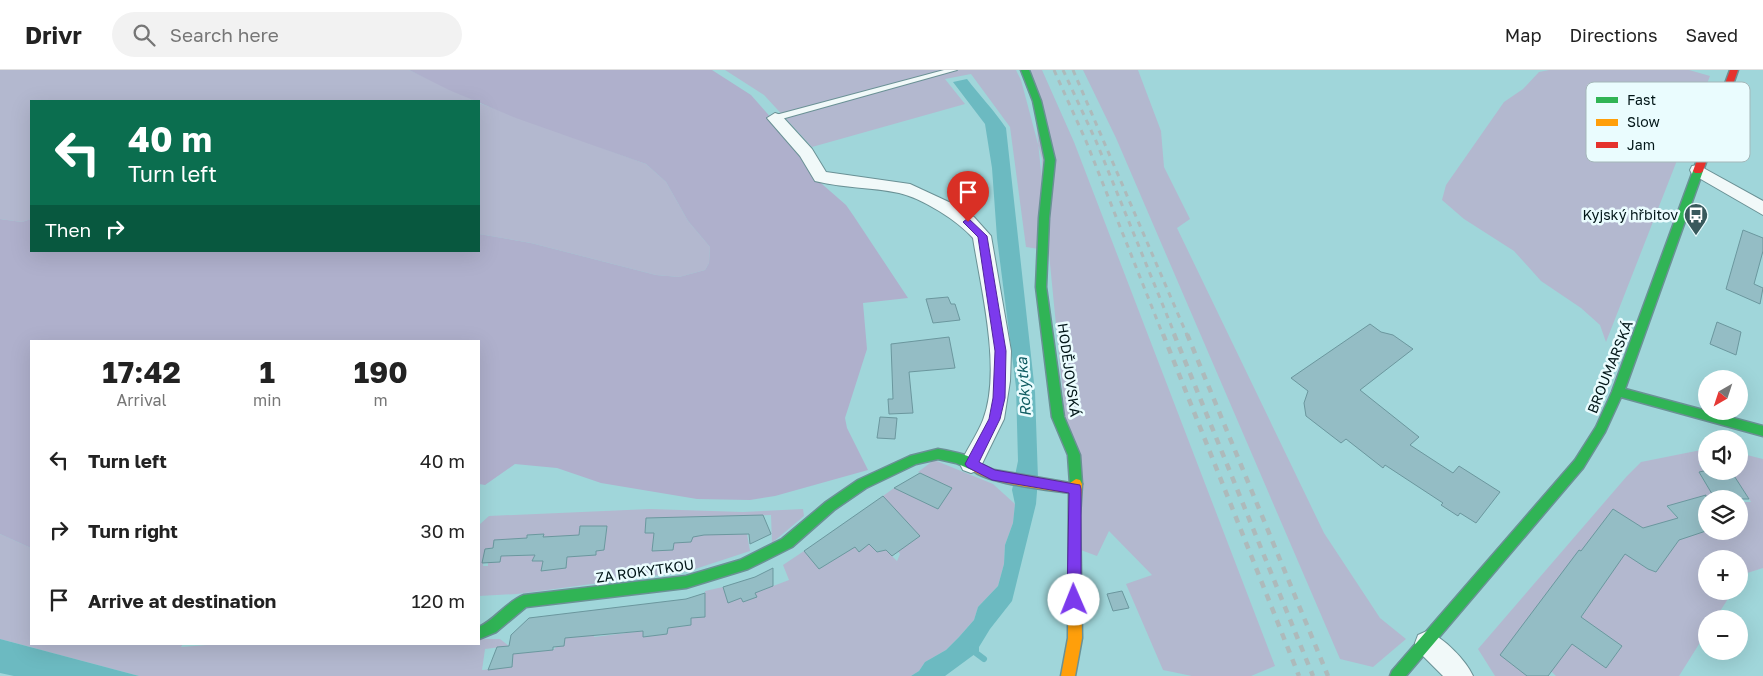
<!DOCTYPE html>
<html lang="en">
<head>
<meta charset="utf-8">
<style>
  body { margin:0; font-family:"Golos Text",sans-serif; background:#f2f2f2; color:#222; height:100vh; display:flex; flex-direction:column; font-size:19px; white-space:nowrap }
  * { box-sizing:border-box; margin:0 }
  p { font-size:16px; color:#767676 }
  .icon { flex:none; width:28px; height:28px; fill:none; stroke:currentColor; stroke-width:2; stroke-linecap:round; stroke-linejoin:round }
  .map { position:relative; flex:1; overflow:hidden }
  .side { position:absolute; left:30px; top:270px; width:450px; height:305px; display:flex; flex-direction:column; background:#fff; border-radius:0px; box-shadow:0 5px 20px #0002 }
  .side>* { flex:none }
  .hud { position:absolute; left:30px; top:30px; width:450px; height:152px; border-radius:0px; box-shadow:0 5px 20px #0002; background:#0b6e4f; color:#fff; overflow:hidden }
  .needle { width:32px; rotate:219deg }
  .buttons { position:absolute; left:1698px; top:300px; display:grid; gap:10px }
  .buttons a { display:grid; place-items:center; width:50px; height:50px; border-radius:50%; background:#fff; box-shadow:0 5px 20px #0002; font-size:25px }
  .pin { position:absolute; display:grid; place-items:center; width:42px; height:42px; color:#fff; margin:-51px -21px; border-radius:50% 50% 50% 0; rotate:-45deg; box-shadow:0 0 5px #0007 }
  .pin .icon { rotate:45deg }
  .me { position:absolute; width:55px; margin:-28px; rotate:359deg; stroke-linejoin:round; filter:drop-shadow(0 0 4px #0008) }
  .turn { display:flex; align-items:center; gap:18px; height:105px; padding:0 15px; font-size:22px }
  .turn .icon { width:65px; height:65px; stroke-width:2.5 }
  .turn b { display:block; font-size:35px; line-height:42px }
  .then { display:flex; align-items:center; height:48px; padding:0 15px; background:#0003; gap:10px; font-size:19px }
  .eta { display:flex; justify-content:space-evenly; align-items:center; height:85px; text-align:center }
  .eta b { font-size:30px; font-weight:700; line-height:35px }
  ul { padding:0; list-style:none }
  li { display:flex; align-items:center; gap:15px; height:70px; padding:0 15px }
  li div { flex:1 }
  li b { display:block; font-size:19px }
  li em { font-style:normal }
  header { display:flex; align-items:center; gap:30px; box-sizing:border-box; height:70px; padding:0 25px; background:#fff; border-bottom:1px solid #e0e0e0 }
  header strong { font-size:24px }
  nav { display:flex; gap:28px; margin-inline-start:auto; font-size:18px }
  .search { width:350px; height:45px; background:#f2f2f2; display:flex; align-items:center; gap:12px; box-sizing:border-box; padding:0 18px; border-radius:28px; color:#767676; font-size:19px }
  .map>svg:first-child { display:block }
</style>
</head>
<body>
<header>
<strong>Drivr</strong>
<div class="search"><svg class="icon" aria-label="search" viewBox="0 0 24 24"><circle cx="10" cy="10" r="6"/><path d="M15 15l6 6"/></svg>Search here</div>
<nav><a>Map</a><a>Directions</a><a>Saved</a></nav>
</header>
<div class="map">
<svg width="1763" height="606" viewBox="0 0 1763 606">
  <rect width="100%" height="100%" fill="#a0d6da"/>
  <path fill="#b3b8cf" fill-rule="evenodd" d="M0,0H409L476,31H31V149L22,152L0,149Z
    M725,0H1016L1021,10L1042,89L1039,179L1026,177L1010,57L971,4L945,9L965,34L812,77L764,25Z
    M1031,0H1042L1074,72L1275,596L1251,606H1192L1163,600L1126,514L1152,505L1109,461L1097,486L1078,479Z
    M1083,0H1138L1161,61L1164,97L1190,149L1177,158L1324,463L1380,548L1406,569L1373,597L1340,589L1116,68Z
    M1549,0H1689L1710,6L1606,272L1600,255L1581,238L1541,211L1514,181L1464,149L1442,130L1446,115L1504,32L1523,19L1539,2Z
    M479,33L646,94L666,112L688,151L710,177L709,193L705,200L679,207L656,205L531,173L479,164Z
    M1706,379V393L1699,394L1705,403H1699L1715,429H1706V444L1692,429L1667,437L1678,448L1671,450L1686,467L1706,461H1739V432H1751L1731,401H1739V383L1763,389V498L1744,504L1739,512V489H1706V521H1733L1715,549H1706V563L1679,606H1556L1551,601L1527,606H1495L1478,579L1627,406L1641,392ZM1613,439L1667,474L1656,502L1648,499L1595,464ZM1564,502H1612L1597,524ZM1554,515L1588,538L1581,547L1622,576L1606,598L1531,545Z
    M934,390L993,414L1015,434L1013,453L1005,475L1004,494L998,516L978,537L974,550L959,567L946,580L925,592L919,601L911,606H139L0,569V464L31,478V574H183L181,577L220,574H479V569H500L509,576L485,579L482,600L512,597L513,584L553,580L565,568L594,558V567L643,561V567L667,564L669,558L667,550L679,557L691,555V548L705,546V521L723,517L728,532L741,528L743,532L756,527L755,523L789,510L783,495L804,481L819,499L855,477L859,481L869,474L877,482L886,480L897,491L900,484L892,473L883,426L894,418L938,439L952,418L918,402Z
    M650,439L743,442L803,439L804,446L772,473L771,445L737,446L747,464L750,481L689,501L517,524L479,526V455L489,446ZM646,448H670L675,468L673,480L652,481L654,463H645ZM580,456H607L604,480L596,481L579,461ZM544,464L539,491H533L535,485L501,486L500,492L488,493V496H483L485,479L527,470V465ZM554,466H570L566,498L542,501L544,484Z"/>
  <path fill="#afb0cc" d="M409,0H712L751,25L789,68L814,107L846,135L853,145L908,228L863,233L867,279L845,348L847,358L868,400L775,426L750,430L697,429L601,413L557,398L515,394L485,415L479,414V271H31V478L0,464V149L22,152L31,149V181H479V164L531,173L656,205L679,207L705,200L709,193L710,177L688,151L666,112L646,94L516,48L449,20Z"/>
  <path fill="#6cbac1" d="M967,9C980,26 994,40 1006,58L1035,322L1038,409L1036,434L1012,531L990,559L979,577V581L945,606H911L919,601L925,592L946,580L959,567L974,550L978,537L998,516L1004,494L1005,475L1013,453L1015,434L1012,420L1018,391L1016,317L997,168L992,98L985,54L953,12Z
    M0,569L139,606H14L0,603Z"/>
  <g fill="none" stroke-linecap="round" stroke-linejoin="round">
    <path stroke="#6cbac1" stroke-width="6" d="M972,580L984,589"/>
  </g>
  <path fill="#94bdc5" stroke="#6b979e" d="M1743,160L1763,168V181L1754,214L1763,218L1760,234L1726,219Z
    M948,227L951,234H955L960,250L933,253L926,229Z
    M1717,252L1741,262L1736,285L1710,274Z
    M1370,254L1381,262L1393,265L1413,279L1360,320L1419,367L1410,375L1453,403L1459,396L1500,422L1476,453L1460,443L1458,446L1441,435L1443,433L1385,395L1383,398L1346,369L1341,373L1306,346L1304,333L1308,321L1291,308Z
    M949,267L955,298L909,302L913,343L889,344L888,329H893L891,274Z
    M880,347L897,348L895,369L877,368Z
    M1704,401H1731L1749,429H1715L1699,402Z
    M920,403L952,418L938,439L894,418Z
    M1706,425V461L1679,470L1656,502L1648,499L1625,484L1581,547L1622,576L1606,598L1572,574L1548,606H1527L1500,585L1579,480L1581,481L1613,439L1643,458L1678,448L1667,436Z
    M883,426L920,466L892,486L886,480L877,482L869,474L859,482L855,477L819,499L804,481Z
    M763,445L771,464L750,474L749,464L704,465L693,467L691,472L674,473L673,480L652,481L654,463H645L646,448Z
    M580,456H607L604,480L596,481V485L567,487L566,498L541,501L543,491H532L535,485L501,486L500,492L482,493L485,479L493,478L494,470L527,468V465L544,464L543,467L579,465Z
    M773,498V516L755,523L757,527L743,532L741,528L728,533L723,517L755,507Z
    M1122,521L1129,538L1113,541L1107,524Z
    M705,523V547L691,548V555L668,558L667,564L643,567V561L565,568L564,576L553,577V580L513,584L512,597L488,600L497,577L509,576L511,565L529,548L686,529Z"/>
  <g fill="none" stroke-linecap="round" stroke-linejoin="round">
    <g stroke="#6a9195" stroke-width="2">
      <path id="lane" d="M944,0H957L778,50H775L771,48L772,46Z"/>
    </g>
    <g stroke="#6a9195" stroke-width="2">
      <path id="street" d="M775,43L781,45L812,79L826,102L910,114L951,133L974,147L991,166L1011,281L1010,311L1004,349L979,400L971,403L963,400L960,394C967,379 977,365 983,350C1002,301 981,219 973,168C958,151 922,128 899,123C871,117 842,118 815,111L800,86L767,48Z
        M1698,95L1763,131V145L1692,104L1690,100L1692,96Z
        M1427,561C1444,568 1466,590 1473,606H1443L1418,581L1415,573L1418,565Z"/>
    </g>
    <g stroke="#6a9195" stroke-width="3">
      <path id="fast" d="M1021,0H1029L1041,31L1055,90L1049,148L1046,217L1064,347L1080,385L1082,414L1080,418L1076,419L1072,418L1070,414L1068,385L1052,347L1036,217L1039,148L1045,90L1033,31Z
        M1698,98L1703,101L1625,319L1763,356V366L1621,327L1605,362L1583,398L1406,606H1390L1392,601L1575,390L1596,357L1612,322L1693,101Z
        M938,379C950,381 976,385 982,397L980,401L976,402L956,393L938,389L916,394L866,418L834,440L792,477L748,499L686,518L526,537L496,562L479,569V557C496,549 506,532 524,525L686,506L740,490L782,469L826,432L858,410L910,386Z"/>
    </g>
    <g stroke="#6a9195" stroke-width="3">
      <path id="slow" d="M976,392L994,400L1070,413L1076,409L1080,410L1082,414L1080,446L1082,568L1075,606H1061L1068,568L1069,423C1050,420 978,413 970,397L972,393Z"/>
    </g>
    <g stroke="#6a9195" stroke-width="3">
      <path id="jam" d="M1730,0H1738L1703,101L1701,103H1695L1693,101Z"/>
    </g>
    <use href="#lane" fill="#f1f9f9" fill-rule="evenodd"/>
    <use href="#street" fill="#f1f9f9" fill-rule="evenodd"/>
    <use href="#fast" fill="#30b455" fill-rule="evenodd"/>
    <use href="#slow" fill="#ff9f0a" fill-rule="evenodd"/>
    <use href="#jam" fill="#e5322d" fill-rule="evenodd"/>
    <path stroke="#adbabb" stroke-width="3" stroke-dasharray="5.5 5.5" stroke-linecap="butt" d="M1054,0L1086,71L1163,265
      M1063,0L1096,71L1175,265
      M1073,0L1187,265"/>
    <path stroke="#adbabb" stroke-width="4.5" stroke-dasharray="7 7" stroke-linecap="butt" d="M1163,264L1299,606
      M1174,264L1313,606
      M1187,264L1328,606"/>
  </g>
  <path fill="#7c3aed" stroke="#51269a" d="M968,148L987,166L1006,281L1005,328L1000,349L979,392L995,400L1080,415L1081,419V530L1079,535L1074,537L1069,535L1067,530L1069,423L992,410L967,397L965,394L989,349L993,328L995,281L978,167L963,152Z"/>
  <defs>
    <g id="bus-pin" transform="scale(1.25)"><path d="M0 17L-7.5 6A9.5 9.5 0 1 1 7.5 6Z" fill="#39595c" stroke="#eafcfe"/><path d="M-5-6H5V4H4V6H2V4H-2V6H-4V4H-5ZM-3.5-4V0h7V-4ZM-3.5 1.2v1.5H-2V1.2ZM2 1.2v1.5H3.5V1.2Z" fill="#fff"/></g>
  </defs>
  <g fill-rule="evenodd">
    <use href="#bus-pin" x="1696" y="145"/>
  </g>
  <g text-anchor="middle" stroke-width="5" stroke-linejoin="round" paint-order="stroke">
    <g font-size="14" fill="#021618" stroke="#eafcfe" text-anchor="end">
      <text x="1678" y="150">Kyjský hřbitov</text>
    </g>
    <g font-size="14" fill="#021618" stroke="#eafcfe">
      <text transform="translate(1610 297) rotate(-68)" y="5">BROUMARSKÁ</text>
      <text transform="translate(1069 300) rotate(82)" y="5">HODĚJOVSKÁ</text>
      <text transform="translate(645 501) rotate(-8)" y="5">ZA ROKYTKOU</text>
    </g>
    <g font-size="15" font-style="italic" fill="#105c62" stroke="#eafcfe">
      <text transform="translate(1024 317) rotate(-94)" y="5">Rokytka</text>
    </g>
  </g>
  <rect x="1586" y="12" width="164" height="80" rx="8" fill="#eafcfe" stroke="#a4b7b9" stroke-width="1"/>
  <rect x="1596" y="27" width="22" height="6" fill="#30b455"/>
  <rect x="1596" y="49" width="22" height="7" fill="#ff9f0a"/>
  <rect x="1596" y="72" width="22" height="6" fill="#e5322d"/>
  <g font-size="14" fill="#021618">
    <text x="1627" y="35">Fast</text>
    <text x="1627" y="57">Slow</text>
    <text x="1627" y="80">Jam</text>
  </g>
</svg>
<div class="buttons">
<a><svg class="needle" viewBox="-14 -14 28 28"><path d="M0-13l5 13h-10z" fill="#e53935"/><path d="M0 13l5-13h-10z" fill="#767676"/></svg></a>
<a><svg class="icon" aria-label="sound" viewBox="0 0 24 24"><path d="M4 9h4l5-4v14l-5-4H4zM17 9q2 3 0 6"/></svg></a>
<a><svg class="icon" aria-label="layers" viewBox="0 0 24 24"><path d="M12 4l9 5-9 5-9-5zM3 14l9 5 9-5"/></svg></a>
<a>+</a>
<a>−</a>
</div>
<div class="pin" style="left:968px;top:152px;background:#d93025"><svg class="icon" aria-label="arrive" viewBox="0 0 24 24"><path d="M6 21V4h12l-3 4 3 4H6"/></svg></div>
<svg class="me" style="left:1074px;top:530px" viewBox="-20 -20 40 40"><circle r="19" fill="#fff"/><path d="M0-13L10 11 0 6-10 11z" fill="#7c3aed"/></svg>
<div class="hud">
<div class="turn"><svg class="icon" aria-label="left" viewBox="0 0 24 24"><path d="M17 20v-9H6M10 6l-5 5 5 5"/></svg><div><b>40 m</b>Turn left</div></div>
<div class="then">Then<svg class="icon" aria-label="right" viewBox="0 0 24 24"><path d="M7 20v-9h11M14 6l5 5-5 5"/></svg></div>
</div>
<section class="side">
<div class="eta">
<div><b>17:42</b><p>Arrival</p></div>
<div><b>1</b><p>min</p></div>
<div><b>190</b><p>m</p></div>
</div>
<ul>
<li><svg class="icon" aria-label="left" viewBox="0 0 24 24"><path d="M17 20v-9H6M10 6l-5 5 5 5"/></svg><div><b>Turn left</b></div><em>40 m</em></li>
<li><svg class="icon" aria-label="right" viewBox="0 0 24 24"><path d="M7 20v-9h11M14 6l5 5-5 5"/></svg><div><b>Turn right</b></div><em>30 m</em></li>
<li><svg class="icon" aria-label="arrive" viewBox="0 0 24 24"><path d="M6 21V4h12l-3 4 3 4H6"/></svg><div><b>Arrive at destination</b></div><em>120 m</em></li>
</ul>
</section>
</div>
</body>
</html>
